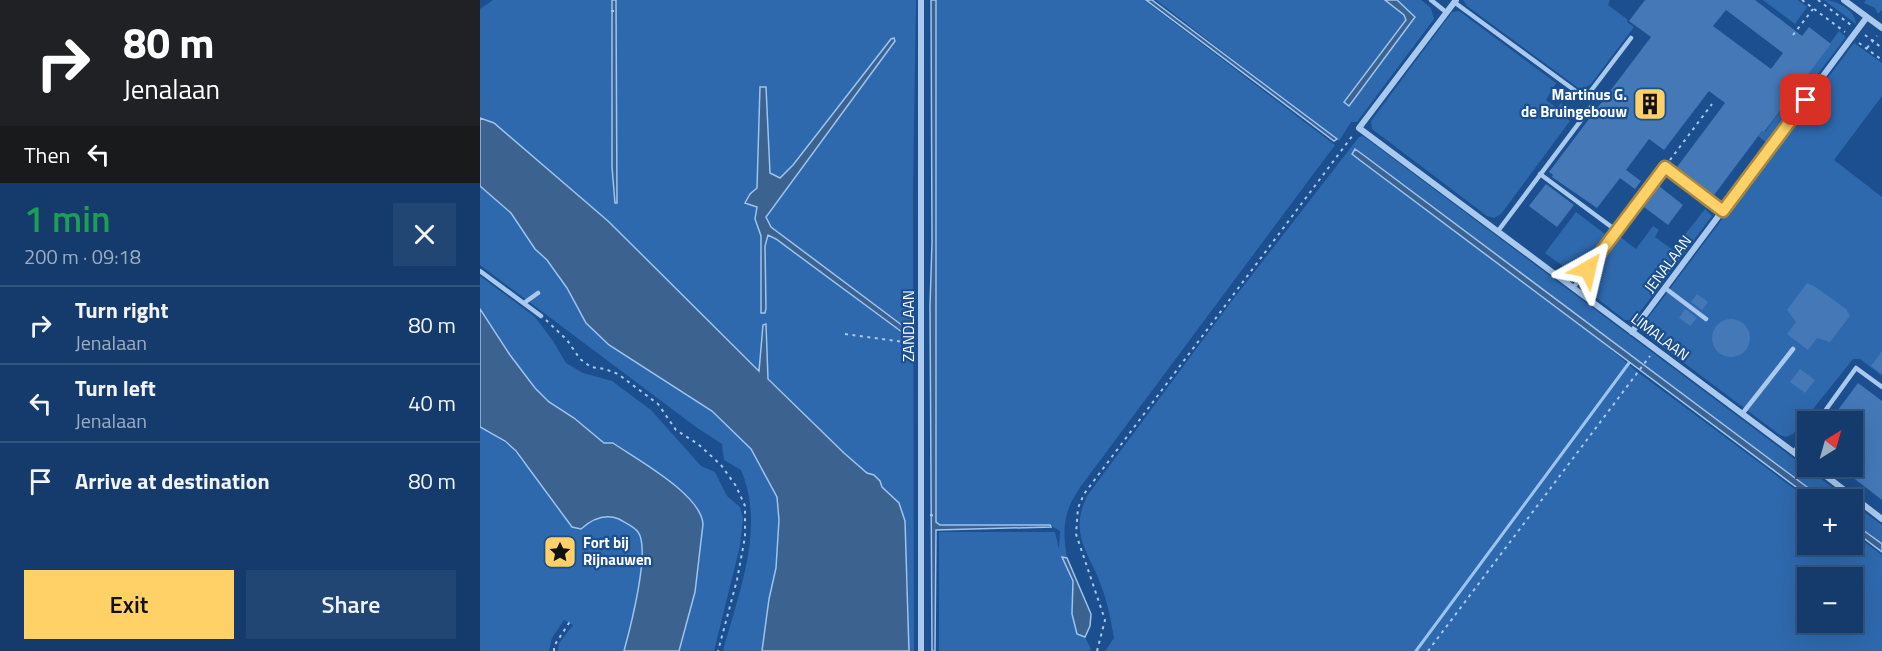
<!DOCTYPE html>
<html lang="en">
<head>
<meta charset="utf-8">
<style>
  body { margin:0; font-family:"Titillium Web",sans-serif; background:#214673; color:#f1f3f6; height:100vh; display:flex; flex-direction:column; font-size:22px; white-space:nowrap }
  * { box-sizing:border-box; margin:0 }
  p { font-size:20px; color:#9dadc1 }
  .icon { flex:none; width:33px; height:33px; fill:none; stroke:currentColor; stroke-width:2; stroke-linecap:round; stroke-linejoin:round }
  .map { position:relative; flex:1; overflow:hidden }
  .side { display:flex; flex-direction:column; background:#143b6b; width:480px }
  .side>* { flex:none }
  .top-card { background:#202124; color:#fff; overflow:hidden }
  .needle { width:39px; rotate:37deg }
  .controls { position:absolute; left:1317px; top:411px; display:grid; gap:12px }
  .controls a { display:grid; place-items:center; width:66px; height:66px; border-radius:0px; background:#143b6b; box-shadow:0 6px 24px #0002,0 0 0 2px #33557e; font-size:30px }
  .pin { position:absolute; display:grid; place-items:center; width:51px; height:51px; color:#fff; margin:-26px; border-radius:12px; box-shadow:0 3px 9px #0006 }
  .me { position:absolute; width:66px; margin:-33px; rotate:37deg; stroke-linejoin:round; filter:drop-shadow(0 0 4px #0008) }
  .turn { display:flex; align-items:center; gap:21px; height:126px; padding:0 24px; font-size:27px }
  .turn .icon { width:78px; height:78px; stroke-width:2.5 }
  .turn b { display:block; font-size:42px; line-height:51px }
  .then { display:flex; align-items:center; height:57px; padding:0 24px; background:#0003; gap:12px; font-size:22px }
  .round { display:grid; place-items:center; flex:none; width:63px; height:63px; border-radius:0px; background:#214673 }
  .head { display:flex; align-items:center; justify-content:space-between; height:102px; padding:0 24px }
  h1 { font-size:36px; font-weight:600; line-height:45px; color:#1e9e55 }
  .cta { display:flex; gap:12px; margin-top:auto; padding:12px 24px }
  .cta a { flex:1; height:69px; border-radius:0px; background:#ffd166; color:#111; font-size:24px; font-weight:600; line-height:69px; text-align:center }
  .cta a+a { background:#214673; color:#f1f3f6 }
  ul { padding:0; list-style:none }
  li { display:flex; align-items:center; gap:18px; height:78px; padding:0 24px; border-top:2px solid #33557e }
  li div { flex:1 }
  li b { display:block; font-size:22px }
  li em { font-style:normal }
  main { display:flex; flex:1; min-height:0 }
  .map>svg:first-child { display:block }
</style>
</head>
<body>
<main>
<section class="side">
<div class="top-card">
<div class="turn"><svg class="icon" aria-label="right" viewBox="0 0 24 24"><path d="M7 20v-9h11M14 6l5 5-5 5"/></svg><div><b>80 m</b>Jenalaan</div></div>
<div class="then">Then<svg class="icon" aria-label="left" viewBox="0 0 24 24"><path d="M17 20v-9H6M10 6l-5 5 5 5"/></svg></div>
</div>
<div class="head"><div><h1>1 min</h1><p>200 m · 09:18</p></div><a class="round"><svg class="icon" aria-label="close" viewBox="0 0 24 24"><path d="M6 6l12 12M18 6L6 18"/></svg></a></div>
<ul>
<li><svg class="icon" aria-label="right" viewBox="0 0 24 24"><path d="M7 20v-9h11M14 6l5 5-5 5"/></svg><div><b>Turn right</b><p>Jenalaan</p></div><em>80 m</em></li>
<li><svg class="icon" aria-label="left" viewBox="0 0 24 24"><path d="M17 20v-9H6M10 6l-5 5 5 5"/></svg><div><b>Turn left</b><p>Jenalaan</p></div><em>40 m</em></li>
<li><svg class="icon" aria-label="arrive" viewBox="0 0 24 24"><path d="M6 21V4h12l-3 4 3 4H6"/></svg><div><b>Arrive at destination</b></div><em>80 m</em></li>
</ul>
<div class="cta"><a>Exit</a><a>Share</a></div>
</section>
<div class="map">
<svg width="1402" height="651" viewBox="0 0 1402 651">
  <rect width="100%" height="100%" fill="#1b4f8f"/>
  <path fill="#2e69ad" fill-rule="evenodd" d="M13,0H132V167L135,203H137L136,0H436L433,191L434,651H429L428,577L364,453L128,221L14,123L0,118V9Z
    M456,0H664L855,145L607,478C585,507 581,522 587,558H583L593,581L592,614L597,634L605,637L611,649L609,651H459V532H575L579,549L580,531L570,525H460L456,522Z
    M676,0H941L951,8L954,19L877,122H871L859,141Z
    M983,0H1130L1128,5L1148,20L1147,22L1154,27L1111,84L1101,90L987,6Z
    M1283,0H1318L1327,7L1315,24Z
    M1344,0C1356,0 1376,10 1376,24Z
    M1386,0H1402V10L1398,14L1395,8L1384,3Z
    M979,11L1076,83L1066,100L1077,108L1081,103L1089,109L1083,116L1090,121L1021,214L1014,218L1007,216L892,129L891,121L972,12Z
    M1359,31L1366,37L1286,142L1278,136L1282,131L1285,132Z
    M1374,43L1402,63V96L1354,160L1402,197V376L1380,359H1373L1313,434L1306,437L1300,435L1167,335L1163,331L1162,326Z
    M883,136L1368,499H1343L1144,350L1124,344L1159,373L1328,499V544H1372L1373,533L1402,555V651H625L634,638C631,621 628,604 622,588C610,552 588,536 607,496L751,302L879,137ZM1328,578H1372V622H1328Z
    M0,186L31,213L62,256L67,260L87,288L106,323L129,345L232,411L271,449L286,474L297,497L299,520L296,568L289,599L282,651H243C258,594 286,528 261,470L244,460L242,444L216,427L0,265Z
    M1225,209L1232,216L1154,320H1145L1105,289L1103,285L1139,236L1156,249L1173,226L1179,230L1175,237L1193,250Z
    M1096,212L1125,234L1094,274L1065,253Z
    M0,276L55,317L73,341L86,363L103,373L132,381L171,410L221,466L235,472L247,496L260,507L263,518L260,546L234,651H199L215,592L222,518C203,484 165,464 133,443H124L94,418L69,402L55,388L30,355L0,309Z
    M0,427C17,437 31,444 41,460L101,529C113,519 124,513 139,519C144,522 155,527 158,532C171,549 150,629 144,651H78L79,643L93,625L84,620L72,638L69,651H0Z
    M1372,503L1402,525V544L1373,522Z"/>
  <path fill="#3c6290" stroke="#9cc4f0" stroke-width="1.5" d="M132,0H136L137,203H135L132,167Z
    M451,0H456V522L460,525H570L571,527L456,530L455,651H452L450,306L452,243Z
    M666,0H672L857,139L854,141Z
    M905,0H917L935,17L869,106L864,102L926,20L924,15Z
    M414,38L415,41L286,217L291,227L427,329L426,335L296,239L288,235L285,246L286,308L285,313H281V236L275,219L277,207L265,203L270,194L277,188L280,87H286L290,173L300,178L313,165L411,39Z
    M0,118L14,123L128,221L279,371L283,325L286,324L288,379L364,453L387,473L394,475L400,481L402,487L419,503L425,521L429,651H282L289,599L296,568L299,520L297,497L271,449L232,411L129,345L106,323L87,288L67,260L55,249L31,213L0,186Z
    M875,149L882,154L1343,499H1332L881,161L872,154Z
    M0,309L30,355L55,388L69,402L94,418L124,443H133C156,459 221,494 223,524L215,592L199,651H144C150,629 171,549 158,532C155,527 144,522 139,519C124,513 112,519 101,529L92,527L36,451L25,441L0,427Z
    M1372,522L1402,544V552L1373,530Z
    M582,557L587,558L611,614L610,626L605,637L597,634L592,614L593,581Z"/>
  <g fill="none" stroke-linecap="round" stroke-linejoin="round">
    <path stroke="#9cc4f0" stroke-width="3" d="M936,651L1149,363"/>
  </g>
  <path fill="#4478b7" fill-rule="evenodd" d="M1165,0H1275L1322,36L1329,27L1351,44L1284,132L1282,131L1234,195L1197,167L1245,103L1229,91L1184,150L1169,139L1146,170L1161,181L1155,189L1140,178L1117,208L1072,177L1073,175L1069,172L1171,37L1149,21ZM1246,10L1303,53L1291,69L1233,26Z
    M1066,184L1094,205L1077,227L1049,206Z
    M1179,186L1203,205L1188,225L1164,207Z
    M1327,283L1334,286L1366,309L1370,316L1350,342L1337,338L1328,350L1307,334L1316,322L1307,310Z
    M1217,294L1228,302L1222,310L1211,302Z
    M1205,309L1217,318L1210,326L1199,318Z
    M1232 338a19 19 0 1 1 38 0a19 19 0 1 1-38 0Z
    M1402,351V374L1391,366Z
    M1320,369L1335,380L1325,393L1310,382Z
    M1378,383L1402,401V500L1358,466H1372V422H1365L1355,414Z"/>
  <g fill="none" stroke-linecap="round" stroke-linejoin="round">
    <path stroke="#a9c9ee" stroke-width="2" stroke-dasharray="3 4.5" stroke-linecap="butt" d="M1322,0L1365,32
      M1338,0L1371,25
      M131,11H136
      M1313,35L1333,9
      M1385,35L1402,48
      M1379,43L1402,60
      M1387,48L1397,36
      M1190,160L1232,104
      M66,320L87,340L100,359L111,367L125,369L138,374L178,404L196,430L218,444L241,465L256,486L265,506V537L257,580L238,651
      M365,334L432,343
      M450,515L457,516
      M74,651V646L91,620
      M617,651L625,620L596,534L598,508L604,494L873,135
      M948,651L1170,356"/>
    <path stroke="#a9c9ee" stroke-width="4.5" d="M951,0L966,12
      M974,2L1101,95L1110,92L1151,38
      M1060,174L1137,231
      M1018,231L1111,107
      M0,271L61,316
      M1093,288L1185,167L1243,211
      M1185,288L1226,319
      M44,303L58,293
      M1262,414L1313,349
      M1337,422L1376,368L1402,387
      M1314,452L1328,434"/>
    <path stroke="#a9c9ee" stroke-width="6" d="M976,0L879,128L1328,463
      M1364,0L1402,28
      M1152,332L1387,17
      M1333,466L1402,519
      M441,651V0"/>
  </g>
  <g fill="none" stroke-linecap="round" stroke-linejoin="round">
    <g stroke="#a68842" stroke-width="15">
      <path id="route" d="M1108,269L1185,167L1243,211L1326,100"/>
    </g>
    <use href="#route" stroke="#ffd166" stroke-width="10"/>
  </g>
  <defs>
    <g id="building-square" transform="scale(1.725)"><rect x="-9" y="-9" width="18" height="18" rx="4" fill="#ffd166" stroke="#1b4f8f"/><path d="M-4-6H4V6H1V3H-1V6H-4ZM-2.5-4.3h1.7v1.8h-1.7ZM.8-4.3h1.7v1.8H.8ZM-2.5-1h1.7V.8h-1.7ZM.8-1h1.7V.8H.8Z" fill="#111"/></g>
    <g id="sight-square" transform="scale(1.725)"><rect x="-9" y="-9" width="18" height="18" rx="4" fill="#ffd166" stroke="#1b4f8f"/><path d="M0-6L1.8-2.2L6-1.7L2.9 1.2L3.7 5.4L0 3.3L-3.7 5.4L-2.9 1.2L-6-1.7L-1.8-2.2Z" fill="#111"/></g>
  </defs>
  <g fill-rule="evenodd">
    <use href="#building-square" x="1170" y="104"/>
    <use href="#sight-square" x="80" y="552"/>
  </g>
  <g text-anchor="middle" stroke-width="4.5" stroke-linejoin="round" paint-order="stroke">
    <g font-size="15" font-weight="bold" fill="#fff" stroke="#1b4f8f" text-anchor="end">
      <text x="1147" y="100">Martinus G.<tspan x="1147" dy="17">de Bruingebouw</tspan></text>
      <text x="103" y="548" text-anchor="start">Fort bij<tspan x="103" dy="17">Rijnauwen</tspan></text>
    </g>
    <g font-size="15" fill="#fff" stroke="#1b4f8f">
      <text transform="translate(1188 264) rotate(-53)" y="5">JENALAAN</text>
      <text transform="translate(429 326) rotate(-90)" y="5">ZANDLAAN</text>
      <text transform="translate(1180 337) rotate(37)" y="5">LIMALAAN</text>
    </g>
  </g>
</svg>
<div class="controls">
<a><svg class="needle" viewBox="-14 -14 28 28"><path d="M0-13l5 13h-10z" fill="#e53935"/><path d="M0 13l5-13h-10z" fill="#9dadc1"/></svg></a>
<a>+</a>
<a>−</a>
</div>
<div class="pin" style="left:1326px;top:100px;background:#d93025"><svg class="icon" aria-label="arrive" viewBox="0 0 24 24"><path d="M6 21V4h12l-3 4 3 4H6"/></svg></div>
<svg class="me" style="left:1108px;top:269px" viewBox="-20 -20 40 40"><path d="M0-17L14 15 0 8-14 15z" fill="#ffd166" stroke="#fff" stroke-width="4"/></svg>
</div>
</main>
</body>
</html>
